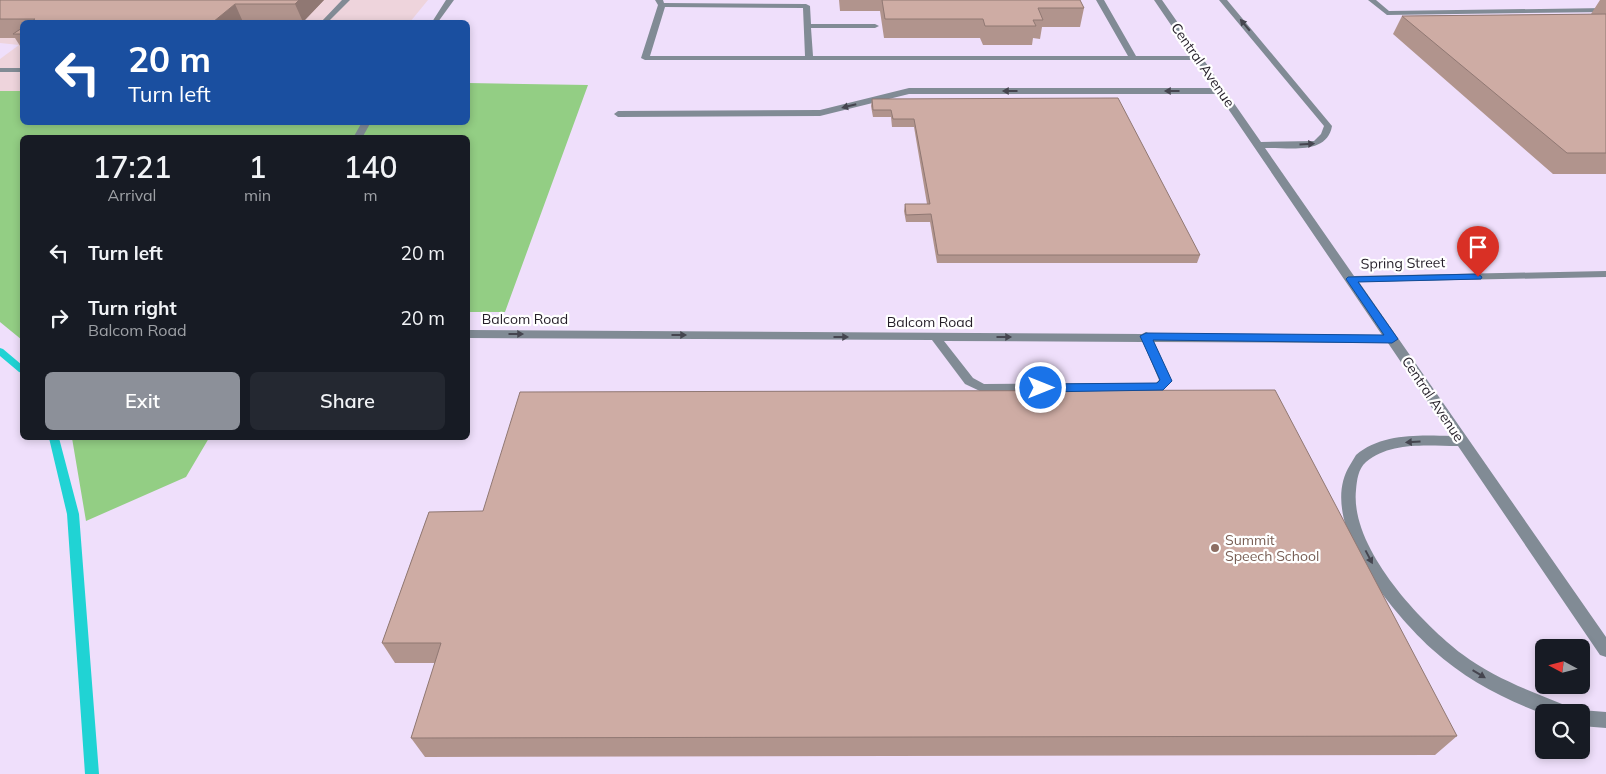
<!DOCTYPE html>
<html lang="en">
<head>
<meta charset="utf-8">
<style>
  body { margin:0; font-family:Mulish,sans-serif; background:#242831; color:#f1f3f6; height:100vh; display:flex; flex-direction:column; font-size:19px; white-space:nowrap }
  * { box-sizing:border-box; margin:0 }
  p { font-size:16px; color:#9ea1a6 }
  .icon { flex:none; width:28px; height:28px; fill:none; stroke:currentColor; stroke-width:2; stroke-linecap:round; stroke-linejoin:round }
  .map { position:relative; flex:1; overflow:hidden }
  .drawer { position:absolute; left:20px; top:135px; width:450px; height:305px; display:flex; flex-direction:column; background:#171b24; border-radius:8px; box-shadow:0 2px 8px #0003 }
  .drawer>* { flex:none }
  .guide { position:absolute; left:20px; top:20px; width:450px; height:105px; border-radius:8px; box-shadow:0 2px 8px #0003; background:#1a4fa0; color:#fff; overflow:hidden }
  .needle { width:32px; rotate:277deg }
  .tools { position:absolute; left:1535px; top:639px; display:grid; gap:10px }
  .tools a { display:grid; place-items:center; width:55px; height:55px; border-radius:8px; background:#171b24; box-shadow:0 2px 8px #0003; font-size:25px }
  .pin { position:absolute; display:grid; place-items:center; width:42px; height:42px; color:#fff; margin:-51px -21px; border-radius:50% 50% 50% 0; rotate:-45deg; box-shadow:0 0 5px #0007 }
  .pin .icon { rotate:45deg }
  .me { position:absolute; width:55px; margin:-28px; rotate:90deg; stroke-linejoin:round; filter:drop-shadow(0 0 4px #0008) }
  .turn { display:flex; align-items:center; gap:18px; height:105px; padding:0 25px; font-size:22px }
  .turn .icon { width:65px; height:65px; stroke-width:2.5 }
  .turn b { display:block; font-size:35px; line-height:42px }
  .eta { display:flex; justify-content:space-evenly; align-items:center; height:85px; text-align:center }
  .eta b { font-size:30px; font-weight:600; line-height:35px }
  .cta { display:flex; gap:10px; margin-top:auto; padding:10px 25px }
  .cta a { flex:1; height:58px; border-radius:8px; background:#8c9099; color:#fff; font-size:20px; font-weight:600; line-height:58px; text-align:center }
  .cta a+a { background:#242831; color:#f1f3f6 }
  ul { padding:0; list-style:none }
  li { display:flex; align-items:center; gap:15px; height:65px; padding:0 25px }
  li div { flex:1 }
  li b { display:block; font-size:19px }
  li em { font-style:normal }
  .map>svg:first-child { display:block }
</style>
</head>
<body>
<div class="map">
<svg width="1606" height="774" viewBox="0 0 1606 774">
  <rect width="100%" height="100%" fill="#efdffb"/>
  <path fill="#eed4dc" d="M37,0H428L410,22H22V91H0V59L19,45L0,43V24Z"/>
  <path fill="#93ce84" d="M468,83L588,85L505,312H468V138H22V340L0,322V91H22V122H468Z
    M72,438H209L186,477L86,521Z"/>
  <g fill="none" stroke-linecap="round" stroke-linejoin="round">
    <path fill="#20d3d4" fill-rule="evenodd" d="M0,348L3,349L22,365V373L19,372L0,356Z
      M49,438H59L79,514L99,774H85L67,514Z"/>
    <path fill="#818b95" fill-rule="evenodd" d="M342,0H350L328,22H321Z
      M446,0H454L438,22H432Z
      M655,0H663L664,3L806,4L810,6L811,24H875L879,26L875,28H811L813,56H1128L1096,0H1104L1136,56H1192L1154,0H1162L1261,142L1314,141L1321,134L1324,126L1219,0H1227L1332,126C1327,156 1287,147 1265,148L1354,276L1606,271V277L1359,282L1606,637V657L1600,655L1458,446C1428,446 1391,441 1366,462C1358,469 1357,480 1356,490C1350,547 1419,621 1462,654C1494,678 1530,691 1567,706L1569,712H1544V714C1503,699 1465,679 1433,650C1393,614 1315,521 1350,465C1352,462 1354,458 1356,455C1381,433 1421,435 1451,436L1388,343L1154,342L1172,381L1163,390L982,392L965,384L932,340L468,338V330L1142,334L1146,332L1150,334L1382,335L1218,94H909L820,116L618,117L614,114L618,111L820,110L909,88H1215L1196,60H645L641,58L658,5ZM665,7L803,8L805,56H650ZM944,341L1143,342L1159,380L1156,383L984,384L973,378Z
      M1368,0H1376L1389,11L1606,8V12L1387,15Z
      M0,68H22V72H0Z
      M362,122H371L362,138H353Z
      M1581,710L1606,712V728L1581,726V712H1575Z"/>
  </g>
  <path fill="#b1948d" d="M0,0H324L303,22H22V49L15,38H0Z
    M839,0H1080L1084,8L1080,27H1042L1040,39L1033,38L1032,45H983L980,38H884L880,11H840Z
    M1600,0H1606V174H1553L1393,34L1402,16L1591,14Z
    M872,99L1200,255L1197,263H937L930,222H906L904,211L905,204H927L914,127H892L891,117H873L871,106Z
    M429,512L1457,736L1435,755L425,757L411,738L435,663H395L382,643Z"/>
  <path fill="#907873" d="M299,0H324L303,22L295,4Z
    M235,4L243,22H213Z"/>
  <path fill="#ceaca4" stroke="#907873" d="M0,0H299L295,4H235L213,22H30L35,19H0Z
    M882,0H1080L1084,8H1038L1043,20H1033L1036,26H985L983,19H885Z
    M1606,14V153H1567L1402,16Z
    M22,28V34H13Z
    M1118,98L1200,255H938L931,214L906,215L905,204H930L914,119H893L891,110H873L872,99Z
    M1275,390L1457,736L411,738L441,643H382L429,512L483,511L520,392Z"/>
  <defs><path id="oneway-solid" d="M-6-.8H1V-3.2L6.5 0L1 3.2V.8H-6Z" transform="scale(1.25)"/></defs>
  <g fill="#45454f">
    <use href="#oneway-solid" transform="translate(1245 25) rotate(-130)"/>
    <use href="#oneway-solid" transform="translate(1010 91) rotate(-180)"/>
    <use href="#oneway-solid" transform="translate(1172 91) rotate(-180)"/>
    <use href="#oneway-solid" transform="translate(849 106) rotate(166)"/>
    <use href="#oneway-solid" transform="translate(1307 144) rotate(-3)"/>
    <use href="#oneway-solid" transform="translate(516 334)"/>
    <use href="#oneway-solid" transform="translate(679 335)"/>
    <use href="#oneway-solid" transform="translate(841 337)"/>
    <use href="#oneway-solid" transform="translate(1004 337)"/>
    <use href="#oneway-solid" transform="translate(1413 442) rotate(176)"/>
    <use href="#oneway-solid" transform="translate(1369 557) rotate(62)"/>
    <use href="#oneway-solid" transform="translate(1479 674) rotate(31)"/>
  </g>
  <path fill="#1a73e8" stroke="#114b97" d="M1478,274L1482,277L1481,279L1358,282L1398,339L1392,343L1153,340L1172,381L1163,390L1041,392L1036,388L1041,384L1157,383L1160,380L1140,336L1146,333L1384,335L1346,279L1348,277Z"/>
  <circle fill="#8d6e63" stroke="#fff" stroke-width="2" cx="1215" cy="548" r="5"/>
  <g text-anchor="middle" stroke-width="4.5" stroke-linejoin="round" paint-order="stroke">
    <g font-size="14" fill="#251f29" stroke="#fff">
      <text transform="translate(1203 65) rotate(55)" y="5">Central Avenue</text>
      <text transform="translate(1403 263) rotate(-1)" y="5">Spring Street</text>
      <text x="525" y="324">Balcom Road</text>
      <text x="930" y="327">Balcom Road</text>
      <text transform="translate(1433 399) rotate(56)" y="5">Central Avenue</text>
    </g>
    <g font-size="14" fill="#785e54" stroke="#fff" text-anchor="start">
      <text x="1225" y="545">Summit<tspan x="1225" dy="16">Speech School</tspan></text>
    </g>
  </g>
</svg>
<div class="tools">
<a><svg class="needle" viewBox="-14 -14 28 28"><path d="M0-13l5 13h-10z" fill="#e53935"/><path d="M0 13l5-13h-10z" fill="#9ea1a6"/></svg></a>
<a><svg class="icon" aria-label="search" viewBox="0 0 24 24"><circle cx="10" cy="10" r="6"/><path d="M15 15l6 6"/></svg></a>
</div>
<div class="pin" style="left:1478px;top:277px;background:#d93025"><svg class="icon" aria-label="arrive" viewBox="0 0 24 24"><path d="M6 21V4h12l-3 4 3 4H6"/></svg></div>
<svg class="me" style="left:1041px;top:388px" viewBox="-20 -20 40 40"><circle r="17" fill="#1a73e8" stroke="#fff" stroke-width="3"/><path d="M0-11L8 9 0 5-8 9z" fill="#fff"/></svg>
<div class="guide">
<div class="turn"><svg class="icon" aria-label="left" viewBox="0 0 24 24"><path d="M17 20v-9H6M10 6l-5 5 5 5"/></svg><div><b>20 m</b>Turn left</div></div>
</div>
<section class="drawer">
<div class="eta">
<div><b>17:21</b><p>Arrival</p></div>
<div><b>1</b><p>min</p></div>
<div><b>140</b><p>m</p></div>
</div>
<ul>
<li><svg class="icon" aria-label="left" viewBox="0 0 24 24"><path d="M17 20v-9H6M10 6l-5 5 5 5"/></svg><div><b>Turn left</b></div><em>20 m</em></li>
<li><svg class="icon" aria-label="right" viewBox="0 0 24 24"><path d="M7 20v-9h11M14 6l5 5-5 5"/></svg><div><b>Turn right</b><p>Balcom Road</p></div><em>20 m</em></li>
</ul>
<div class="cta"><a>Exit</a><a>Share</a></div>
</section>
</div>
</body>
</html>
